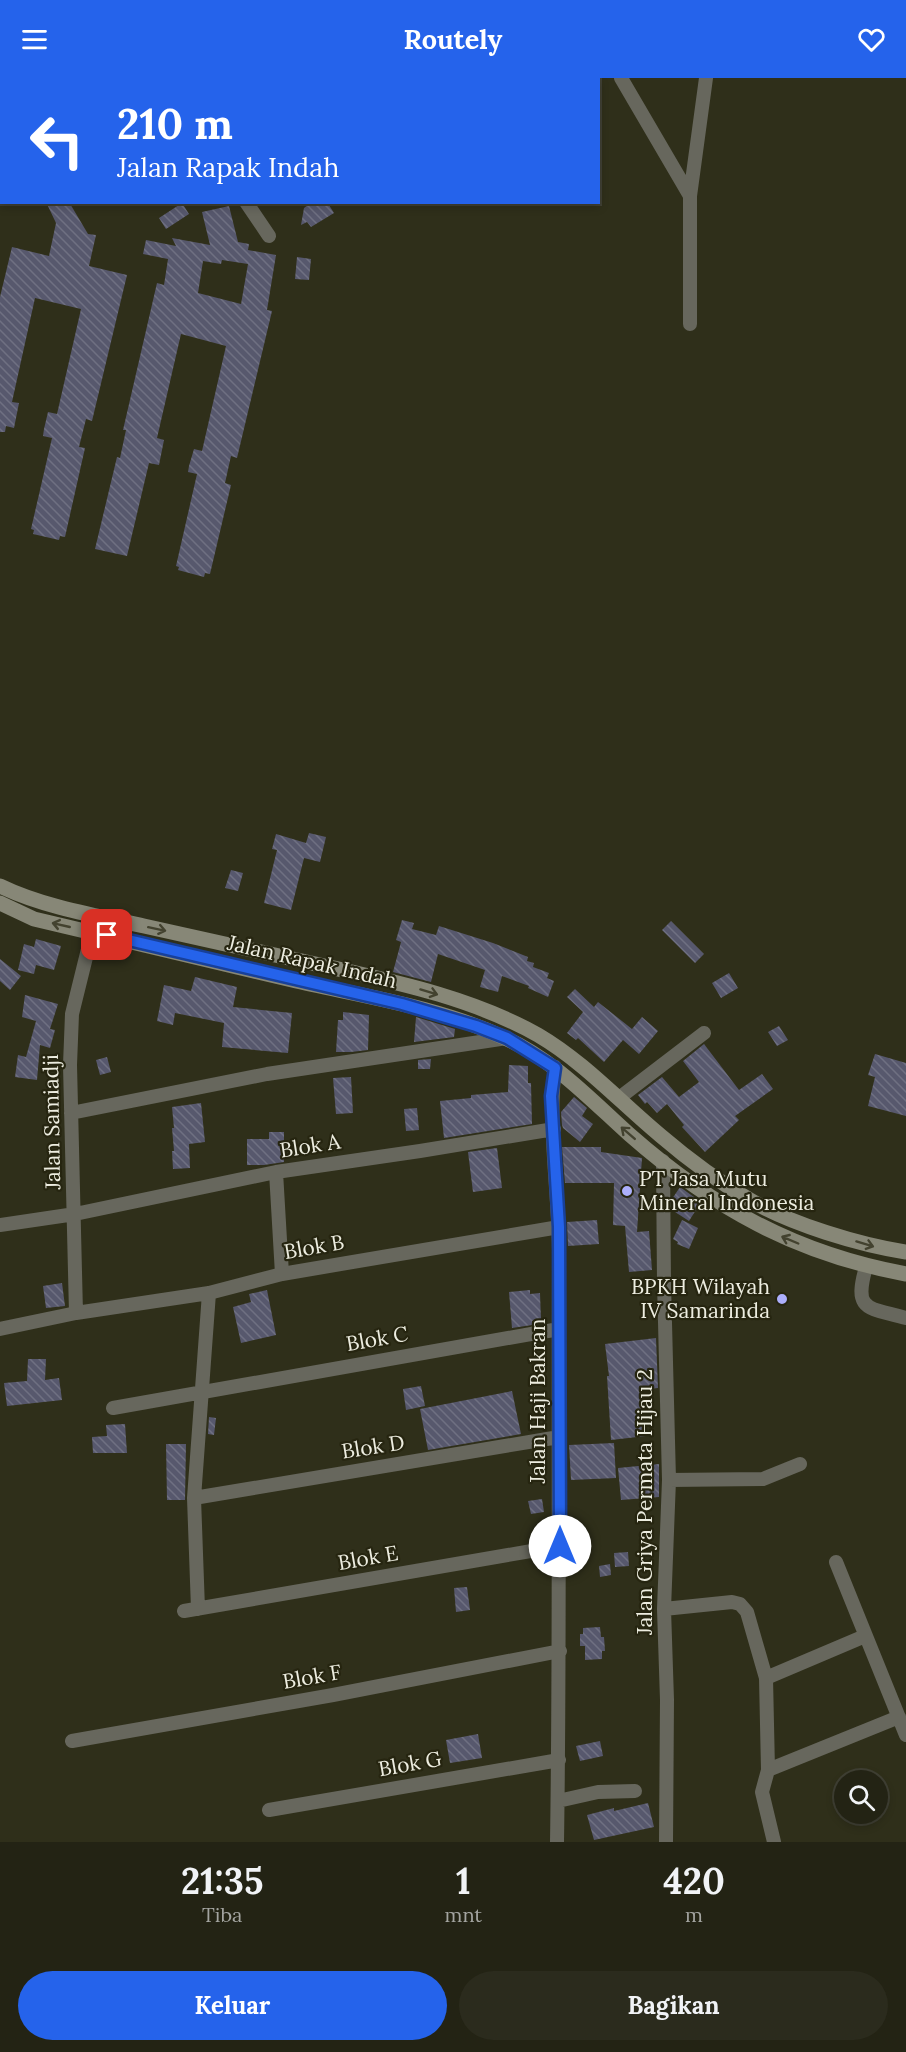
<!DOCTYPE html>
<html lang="id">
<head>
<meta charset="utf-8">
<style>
  body { margin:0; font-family:Lora,serif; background:#2b2b1d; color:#f1f3f6; height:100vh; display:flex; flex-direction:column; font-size:22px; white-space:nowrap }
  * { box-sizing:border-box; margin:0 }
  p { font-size:20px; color:#a3a4a0 }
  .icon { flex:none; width:33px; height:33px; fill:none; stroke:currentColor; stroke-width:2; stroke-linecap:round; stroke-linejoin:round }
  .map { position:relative; height:1764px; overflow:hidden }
  .drawer { display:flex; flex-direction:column; background:#232314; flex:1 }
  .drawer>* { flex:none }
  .banner { position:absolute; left:0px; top:0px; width:600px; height:126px; box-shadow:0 3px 9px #0003,0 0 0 2px #404034; background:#2563eb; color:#fff; overflow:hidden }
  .tools { position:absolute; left:834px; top:1692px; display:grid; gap:12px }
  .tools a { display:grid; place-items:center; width:54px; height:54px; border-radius:50%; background:#232314; box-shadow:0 3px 9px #0003,0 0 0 2px #404034; font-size:30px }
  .pin { position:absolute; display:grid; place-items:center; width:51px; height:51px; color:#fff; margin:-26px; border-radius:12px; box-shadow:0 3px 9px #0006 }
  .me { position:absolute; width:66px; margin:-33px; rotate:0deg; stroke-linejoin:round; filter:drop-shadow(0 0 4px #0008) }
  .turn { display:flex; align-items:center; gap:21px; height:126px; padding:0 18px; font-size:27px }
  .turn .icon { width:78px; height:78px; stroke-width:2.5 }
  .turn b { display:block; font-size:42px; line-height:51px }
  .eta { display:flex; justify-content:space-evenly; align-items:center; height:102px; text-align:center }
  .eta b { font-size:36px; font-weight:700; line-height:42px }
  .button { display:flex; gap:12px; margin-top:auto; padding:12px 18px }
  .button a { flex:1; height:69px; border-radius:36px; background:#2563eb; color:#fff; font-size:24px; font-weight:700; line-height:69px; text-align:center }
  .button a+a { background:#2b2b1d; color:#f1f3f6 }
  header { display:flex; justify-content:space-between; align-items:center; height:78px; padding:0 18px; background:#2563eb; color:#fff; font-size:27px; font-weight:700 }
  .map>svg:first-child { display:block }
</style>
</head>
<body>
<header><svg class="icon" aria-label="menu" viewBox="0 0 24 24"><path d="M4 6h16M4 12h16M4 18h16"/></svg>Routely<svg class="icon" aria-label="heart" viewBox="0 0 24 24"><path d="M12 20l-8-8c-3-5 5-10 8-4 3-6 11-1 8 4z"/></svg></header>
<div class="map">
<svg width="906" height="1764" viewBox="0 0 906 1764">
  <defs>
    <pattern id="building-back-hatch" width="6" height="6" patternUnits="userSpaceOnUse" patternTransform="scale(1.5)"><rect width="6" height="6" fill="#57586d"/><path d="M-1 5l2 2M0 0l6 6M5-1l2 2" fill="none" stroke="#6f7082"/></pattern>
  </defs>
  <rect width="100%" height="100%" fill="#2f2f1a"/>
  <path fill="url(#building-back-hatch)" fill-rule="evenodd" d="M46,124H69L88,156L96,157L89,188L127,197L92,343L86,341L79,369L85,370L65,459L60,458L59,462L33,456L34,452L31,451L52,360L43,358L44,351L48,334L57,336L81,231L35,220L12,324L19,325L14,350L6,348L5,354H0V219L12,169L49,178L56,145Z
    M312,124H327L334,135L311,149L307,144L301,147L304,130Z
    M182,125L189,136L166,151L159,140Z
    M229,128L238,164L249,166L248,172L276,177L267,232L272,233L237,380L231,378L225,405L231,407L210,496L205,495L204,499L178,492L179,489L176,488L197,396L188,394L189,388L194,371L202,373L226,268L181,256L157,360L164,362L159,387L149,385L127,478L95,471L117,379L120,380L126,352H123L157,205L164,207L168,181L143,176L146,162L176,168L172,160L210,167L202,134ZM222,182L248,186L241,226L198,215L203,183L221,186Z
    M297,179L311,181L309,202L295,201Z
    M309,755L326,759L320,784L304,780L291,832L264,825L277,772L272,771L276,756L306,765Z
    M231,792L243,795L238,813L225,810Z
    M402,842L414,845L412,851L436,857L439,848L493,865L528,879L527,883L534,885L533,889L549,895L547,900L554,903L548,919L528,910L529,908L502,898L498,914L480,909L485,892L438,876L431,904L393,894L401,864L396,862Z
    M671,843L704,876L695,885L662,852Z
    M36,861L61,868L54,892L36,887L34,896L18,892L24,866L34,869Z
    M0,881L21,898L10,912L0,903Z
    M729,895L738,910L721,920L712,905Z
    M195,899L237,909L233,929L292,935L288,975L222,969L224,945L175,935L173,947L157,943L164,907L191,913Z
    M575,911L594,929L598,924L632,951L642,939L658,953L639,976L623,962L604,984L578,960L576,962L567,955L583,934L567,919Z
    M25,917L58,926L50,951L55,952L50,970L40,967L37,1002L15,999L18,977L26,979L36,943L22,939Z
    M343,934L369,937L368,972L351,974H336L338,942H343Z
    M416,939L455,951L454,959L414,964Z
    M779,948L788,962L777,968L768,954Z
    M704,966L739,1012L762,996L773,1011L735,1038L739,1042L705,1074L682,1049L684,1047L667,1026L657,1035L647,1024L645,1026L638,1017L662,999L679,1019L699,1004L683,983Z
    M875,976L906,985V1038L868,1028L875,999L868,997Z
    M107,979L111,994L100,997L96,982Z
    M431,981L430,991H418V982Z
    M509,987L528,988V1005H531L532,1046L444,1060L440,1023L471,1020V1017L508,1014Z
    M351,999L353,1035L336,1036L333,1000Z
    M574,1019L587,1030L582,1038L593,1046L580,1064L563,1050L562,1047L561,1034Z
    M201,1025L205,1064L189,1066L190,1090L173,1091L172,1073H174L172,1050H174L172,1029Z
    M417,1030L419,1052L406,1053L404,1031Z
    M269,1054H284V1084L264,1087H247V1061H269Z
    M562,1069H601V1074L642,1080L637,1154L649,1153L652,1192L629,1194L625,1148L613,1147L614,1105H565Z
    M497,1070L502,1110L473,1114L468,1074Z
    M680,1109L701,1124L689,1143L672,1132V1121Z
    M597,1142L599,1166L568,1168L567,1144Z
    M682,1142L698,1150L689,1171L677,1166L678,1164L673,1161Z
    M62,1205L65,1228L46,1230L43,1208Z
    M267,1212L276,1257L241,1265L233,1229L251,1224L249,1216Z
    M530,1212V1216L540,1215L541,1242L532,1243V1247L512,1250L509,1214Z
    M656,1260L658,1310L641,1312L646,1358L611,1362L607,1298H609L605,1266Z
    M28,1281H46L45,1302L59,1300L62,1322L7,1328L4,1305L27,1303Z
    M421,1308L425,1328L406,1332L403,1311Z
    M512,1313L521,1356L428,1372L420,1331Z
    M209,1339L216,1340L214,1357L208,1356Z
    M125,1346L127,1375H93L92,1359L107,1358L106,1347Z
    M614,1365L616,1400L571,1402L569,1367Z
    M166,1366H186L185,1422H167Z
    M659,1386V1419L621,1422L618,1390Z
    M542,1421L544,1434L531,1436L528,1423Z
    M628,1474L629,1488L615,1489L614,1475Z
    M610,1486L611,1497L600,1499L599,1488Z
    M467,1509L470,1532L456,1534L454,1510Z
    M600,1549L601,1559H604L605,1573H602V1581L585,1582V1568H580V1556H583V1550Z
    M478,1656L482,1680L450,1685L446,1662Z
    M600,1663L603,1678L580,1683L576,1668Z
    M648,1725L654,1749L594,1762L587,1737L614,1730V1733Z"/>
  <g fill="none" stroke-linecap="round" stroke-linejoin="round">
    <path stroke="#67675d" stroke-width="14" d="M159,0L160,2
      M621,0L690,118
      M201,2L203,0
      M246,124L269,158
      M690,246V118L706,0
      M555,989C547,1053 560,1120 559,1184C558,1377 560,1571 557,1764
      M619,1020L704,955
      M71,1035L267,996L507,960
      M663,1083L664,1205L669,1402L664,1531L667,1622L666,1764
      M276,1094L282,1196
      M0,1147L75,1136L276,1094L420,1073L554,1051
      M866,1189C853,1234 868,1229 906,1240
      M76,1235L70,987L72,936L92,855
      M0,1251L76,1235L209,1215L282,1196L559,1149
      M113,1330L559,1251
      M669,1402L763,1401L800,1386
      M194,1420L559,1359
      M836,1484L906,1657
      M198,1531L194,1420L209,1215
      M664,1531L732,1524L740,1526L747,1534L766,1600L768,1692L762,1714L774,1764
      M184,1533L560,1468
      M766,1600L865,1558
      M72,1663L333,1617L560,1573
      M768,1692L899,1639
      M558,1723L598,1714L635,1713
      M269,1732L559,1682"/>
    <path stroke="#878777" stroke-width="15" d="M0,808C43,829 97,838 144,848C206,862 268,875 329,889C400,905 474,921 538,957C584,984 620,1024 661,1058C689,1082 719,1104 750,1122C790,1146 860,1167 906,1174
      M0,825L34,841C120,861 206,882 292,902C362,918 439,929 505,960C554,982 591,1022 630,1057C713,1130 797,1176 906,1196"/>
  </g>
  <defs><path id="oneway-shaft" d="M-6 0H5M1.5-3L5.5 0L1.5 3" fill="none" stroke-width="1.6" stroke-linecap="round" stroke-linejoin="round" transform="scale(1.5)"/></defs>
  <g stroke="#43422f">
    <use href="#oneway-shaft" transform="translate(61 847) rotate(-167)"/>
    <use href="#oneway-shaft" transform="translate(157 851) rotate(12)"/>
    <use href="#oneway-shaft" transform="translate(429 914) rotate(17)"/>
    <use href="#oneway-shaft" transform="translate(628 1055) rotate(-139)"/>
    <use href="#oneway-shaft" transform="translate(790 1162) rotate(-157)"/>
    <use href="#oneway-shaft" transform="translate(865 1166) rotate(17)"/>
  </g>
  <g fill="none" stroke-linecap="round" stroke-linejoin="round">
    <g stroke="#184099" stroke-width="15">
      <path id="route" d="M107,857L402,926L476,948L507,960L555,990L551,1018L559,1149L560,1468"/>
    </g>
    <use href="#route" stroke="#2563eb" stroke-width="10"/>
  </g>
  <g fill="#acaffb" stroke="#262510" stroke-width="2">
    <circle cx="627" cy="1113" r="6"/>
    <circle cx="782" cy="1221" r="6"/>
  </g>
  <g text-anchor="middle" stroke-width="4.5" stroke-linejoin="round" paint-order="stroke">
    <g font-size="21" fill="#edede0" stroke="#262510">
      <text transform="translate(312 884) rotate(13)" y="7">Jalan Rapak Indah</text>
      <text transform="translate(52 1044) rotate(-91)" y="7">Jalan Samiadji</text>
      <text transform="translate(310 1068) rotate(-9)" y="7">Blok A</text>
      <text transform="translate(314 1169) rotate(-10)" y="7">Blok B</text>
      <text transform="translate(377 1261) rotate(-10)" y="7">Blok C</text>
      <text transform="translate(538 1323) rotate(-90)" y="7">Jalan Haji Bakran</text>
      <text transform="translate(373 1369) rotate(-9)" y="7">Blok D</text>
      <text transform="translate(645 1424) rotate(-90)" y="7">Jalan Griya Permata Hijau 2</text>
      <text transform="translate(368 1480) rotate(-10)" y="7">Blok E</text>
      <text transform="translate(312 1599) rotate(-10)" y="7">Blok F</text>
      <text transform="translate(410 1686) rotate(-10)" y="7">Blok G</text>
    </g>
    <g font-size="21" fill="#edede0" stroke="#262510" text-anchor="start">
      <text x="639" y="1108">PT Jasa Mutu<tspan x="639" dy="24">Mineral Indonesia</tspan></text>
      <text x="770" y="1216" text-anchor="end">BPKH Wilayah<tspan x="770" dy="24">IV Samarinda</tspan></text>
    </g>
  </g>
</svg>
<div class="tools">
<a><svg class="icon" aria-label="search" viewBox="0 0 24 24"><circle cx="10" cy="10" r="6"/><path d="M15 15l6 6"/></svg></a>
</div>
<div class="pin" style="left:107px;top:857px;background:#d93025"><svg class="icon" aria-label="arrive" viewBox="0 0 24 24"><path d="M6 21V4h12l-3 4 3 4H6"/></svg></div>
<svg class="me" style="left:560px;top:1468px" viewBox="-20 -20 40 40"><circle r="19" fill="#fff"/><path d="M0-13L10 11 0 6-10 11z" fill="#2563eb"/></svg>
<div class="banner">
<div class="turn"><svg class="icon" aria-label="left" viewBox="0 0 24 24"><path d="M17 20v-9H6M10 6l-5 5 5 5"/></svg><div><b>210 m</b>Jalan Rapak Indah</div></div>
</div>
</div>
<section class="drawer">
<div class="eta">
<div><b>21:35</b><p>Tiba</p></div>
<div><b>1</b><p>mnt</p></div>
<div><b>420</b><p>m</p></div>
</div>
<div class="button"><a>Keluar</a><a>Bagikan</a></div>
</section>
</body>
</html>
